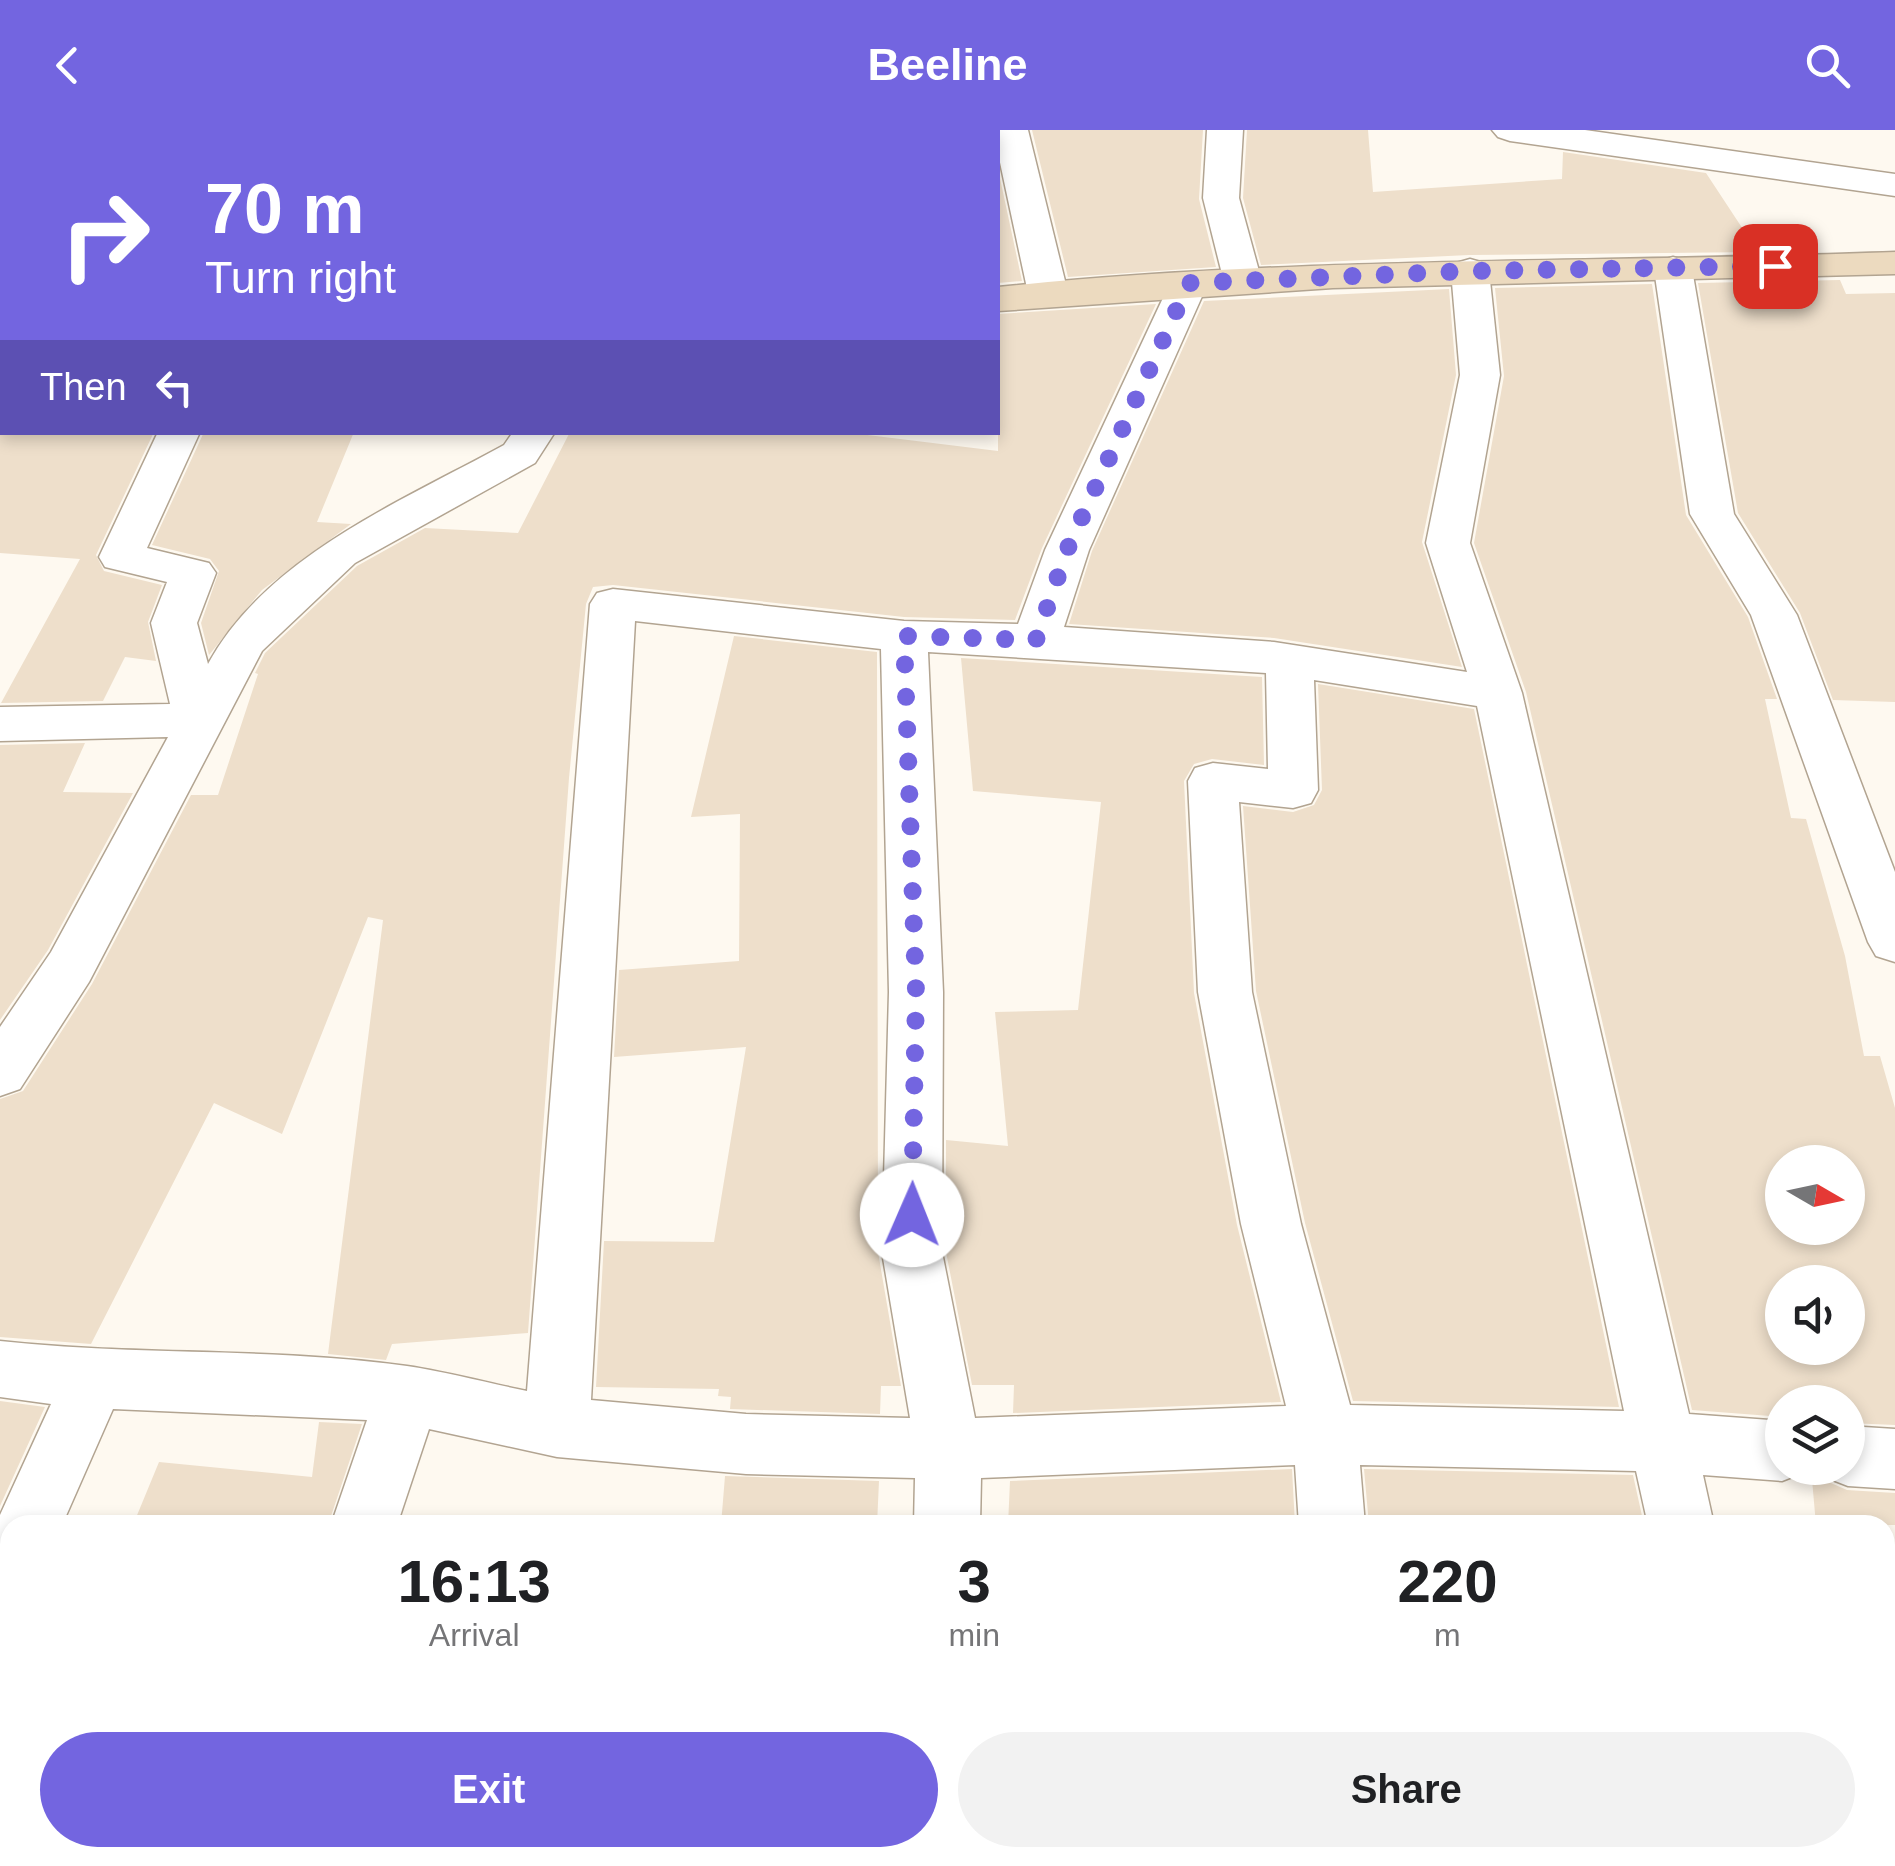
<!DOCTYPE html>
<html lang="en">
<head>
<meta charset="utf-8">
<style>
  body { margin:0; font-family:Helvetica,sans-serif; background:#f2f2f2; color:#202124; height:100vh; display:flex; flex-direction:column; font-size:38px; white-space:nowrap }
  * { box-sizing:border-box; margin:0 }
  p { font-size:32px; color:#757577 }
  .icon { flex:none; width:55px; height:55px; fill:none; stroke:currentColor; stroke-width:2; stroke-linecap:round; stroke-linejoin:round }
  .map { position:relative; flex:1; overflow:hidden }
  .drawer { position:absolute; left:0px; top:1385px; width:1895px; height:352px; display:flex; flex-direction:column; background:#fff; border-radius:30px 30px 0 0; box-shadow:0 5px 15px #0003 }
  .drawer>* { flex:none }
  .hud { position:absolute; left:0px; top:0px; width:1000px; height:305px; box-shadow:0 5px 15px #0003; background:#7365e0; color:#fff; overflow:hidden }
  .needle { width:65px; rotate:99deg }
  .buttons { position:absolute; left:1765px; top:1015px; display:grid; gap:20px }
  .buttons a { display:grid; place-items:center; width:100px; height:100px; border-radius:50%; background:#fff; box-shadow:0 5px 15px #0003; font-size:50px }
  .pin { position:absolute; display:grid; place-items:center; width:85px; height:85px; color:#fff; margin:-42px; border-radius:20px; box-shadow:0 5px 15px #0006 }
  .me { position:absolute; width:110px; margin:-55px; rotate:1deg; stroke-linejoin:round; filter:drop-shadow(0 0 8px #0008) }
  .turn { display:flex; align-items:center; gap:35px; height:210px; padding:0 40px; font-size:45px }
  .turn .icon { width:130px; height:130px; stroke-width:2.5 }
  .turn b { display:block; font-size:70px; line-height:85px }
  .then { display:flex; align-items:center; height:95px; padding:0 40px; background:#0003; gap:20px; font-size:38px }
  .eta { display:flex; justify-content:space-evenly; align-items:center; height:170px; text-align:center }
  .eta b { font-size:60px; font-weight:700; line-height:70px }
  .button { display:flex; gap:20px; margin-top:auto; padding:20px 40px }
  .button a { flex:1; height:115px; border-radius:60px; background:#7365e0; color:#fff; font-size:40px; font-weight:700; line-height:115px; text-align:center }
  .button a+a { background:#f2f2f2; color:#202124 }
  header { display:flex; justify-content:space-between; align-items:center; height:130px; padding:0 40px; background:#7365e0; color:#fff; font-size:45px; font-weight:700 }
  .map>svg:first-child { display:block }
</style>
</head>
<body>
<header><svg class="icon" aria-label="back" viewBox="0 0 24 24"><path d="M15 5l-7 7 7 7"/></svg>Beeline<svg class="icon" aria-label="search" viewBox="0 0 24 24"><circle cx="10" cy="10" r="6"/><path d="M15 15l6 6"/></svg></header>
<div class="map">
<svg width="1895" height="1736" viewBox="0 0 1895 1736">
  <rect width="100%" height="100%" fill="#fef9f0"/>
  <path fill="#eedfcb" fill-rule="evenodd" d="M1032,0H1203L1199,69L1216,137L1068,147Z
    M1247,0H1368L1373,62L1562,49L1563,22L1706,43L1758,122L1469,125L1261,135L1243,68Z
    M998,39L1022,151L998,153Z
    M1840,150L1846,164L1895,163V572L1833,570L1800,483L1738,383L1698,153Z
    M1652,154L1686,385L1748,487L1777,569H1765L1791,688L1806,689L1845,826L1864,926H1880L1895,978V1295L1848,1293V1272H1782V1287L1692,1280L1526,562L1474,413L1504,246L1495,158ZM1782,1032H1848V1098H1782ZM1782,1152H1848V1218H1782Z
    M1449,159L1456,245L1422,412L1462,537L1274,508L1069,494L1092,421L1204,171Z
    M1156,174L1042,418L1015,490L904,487L613,455L593,457L586,474L569,648L528,1203L392,1214L386,1230L328,1224L383,790L368,787L282,1004L214,973L91,1214L0,1207V969L23,961L92,854L191,665H218L258,544L255,543L265,523L357,436L425,398L518,403L570,302H843L998,321V184Z
    M0,302H154L96,425L104,441L162,455L148,492L156,531L125,527L103,571L1,573L80,429L0,423Z
    M204,302H354L317,392L351,394L262,460L209,525L201,493L219,441L210,429L152,415Z
    M734,506L877,522L878,1122L901,1256H881L880,1284L730,1279L731,1267L718,1266L719,1259L596,1257L604,1111L714,1112L746,917L614,927L619,840L739,831L740,684L691,687Z
    M961,528L1262,547L1264,635L1212,629L1194,634L1184,651L1194,863L1237,1095L1281,1272L1013,1283L1014,1255H972L946,1122V1010L1008,1016L995,882L1078,880L1101,672L973,661Z
    M1318,554L1474,579L1619,1277L1353,1271L1305,1093L1256,861L1243,676L1293,682L1314,675L1322,660Z
    M85,613L63,662L133,663L48,820L0,890V615Z
    M0,1271L45,1277L0,1376Z
    M319,1292L362,1294L328,1395H133L159,1332L312,1347Z
    M1811,1338H1816L1824,1350L1847,1360L1895,1363V1395H1816Z
    M1292,1339L1295,1395H1008L1010,1351Z
    M1364,1339L1633,1345L1644,1395H1369Z
    M725,1346L879,1351L877,1395H721Z"/>
  <g fill="none" stroke-linecap="round" stroke-linejoin="round">
    <g stroke="#b2a491" stroke-width="3">
      <path id="street" d="M137,0H173L174,2H139Z
        M821,0H857L858,2H823Z
        M992,0H1028L1068,163L1062,171H1034L1028,163L998,23V2Z
        M1207,0H1243L1239,68L1262,152L1257,160H1229L1224,152L1203,68Z
        M1492,0H1585L1895,44V66L1510,11L1498,7Z
        M0,15H2V37H0Z
        M1673,127L1687,131L1692,139L1734,384L1797,485L1895,742V832L1876,826L1868,812L1751,485L1690,384L1654,139L1659,131Z
        M1470,129L1484,133L1489,141L1500,245L1470,413L1522,563L1689,1284L1782,1291V1338H1807L1805,1342L1782,1351L1703,1345L1714,1395H1648L1636,1341L1360,1335L1365,1395H1299L1295,1335L981,1348L980,1395H914L915,1348L746,1344L557,1327L429,1299L397,1395H331L367,1290L113,1279L62,1395H10V1488L0,1492V1385L51,1274L0,1267V1211C135,1226 272,1217 407,1236C447,1242 488,1253 527,1261L590,474L597,463L613,459L904,491L1018,494L1045,420L1170,153L1175,145H1203L1208,153L1089,420L1064,497L1274,512L1467,542L1426,413L1460,245L1451,141L1456,133ZM635,491L881,519L889,862L882,1122L910,1288L746,1284L591,1270ZM928,522L1266,543L1268,639L1213,633L1195,638L1188,651L1198,862L1241,1094L1286,1276L975,1288L942,1122L943,862ZM1314,550L1477,576L1624,1281L1350,1275L1301,1094L1252,862L1239,672L1293,678L1311,673L1318,660Z
        M158,302H200L147,418L209,433L216,443L197,493L208,534C266,427 402,371 504,315L513,302H555L535,333L355,433L262,521L89,852L20,959L0,966V897L51,822L168,607L0,611V577L170,574L151,493L167,452L105,437L99,427Z
        M1848,1296L1895,1299V1359L1848,1356L1825,1347L1820,1338H1848Z
        M215,1728H289L286,1736H212Z
        M906,1728H980V1736H906Z
        M1304,1728H1378V1736H1304Z
        M1713,1728H1787L1789,1736H1715Z"/>
    </g>
    <g stroke="#b2a491" stroke-width="3">
      <path id="secondary" d="M1895,122V144L1333,158L998,181V157C1296,126 1596,133 1895,122Z
        M0,148H2V172H0Z"/>
    </g>
    <use href="#street" fill="#fff" fill-rule="evenodd"/>
    <use href="#secondary" fill="#ecdabf" fill-rule="evenodd"/>
  </g>
  <g fill="none" stroke-linecap="round" stroke-linejoin="round">
    <path stroke="#7365e0" stroke-width="18" stroke-dasharray="0 32.4" d="M912,1085L916,862L904,506L1036,510L1067,420L1189,153L1470,141L1775,136"/>
  </g>
</svg>
<div class="buttons">
<a><svg class="needle" viewBox="-14 -14 28 28"><path d="M0-13l5 13h-10z" fill="#e53935"/><path d="M0 13l5-13h-10z" fill="#757577"/></svg></a>
<a><svg class="icon" aria-label="sound" viewBox="0 0 24 24"><path d="M4 9h4l5-4v14l-5-4H4zM17 9q2 3 0 6"/></svg></a>
<a><svg class="icon" aria-label="layers" viewBox="0 0 24 24"><path d="M12 4l9 5-9 5-9-5zM3 14l9 5 9-5"/></svg></a>
</div>
<div class="pin" style="left:1775px;top:136px;background:#d93025"><svg class="icon" aria-label="arrive" viewBox="0 0 24 24"><path d="M6 21V4h12l-3 4 3 4H6"/></svg></div>
<svg class="me" style="left:912px;top:1085px" viewBox="-20 -20 40 40"><circle r="19" fill="#fff"/><path d="M0-13L10 11 0 6-10 11z" fill="#7365e0"/></svg>
<div class="hud">
<div class="turn"><svg class="icon" aria-label="right" viewBox="0 0 24 24"><path d="M7 20v-9h11M14 6l5 5-5 5"/></svg><div><b>70 m</b>Turn right</div></div>
<div class="then">Then<svg class="icon" aria-label="left" viewBox="0 0 24 24"><path d="M17 20v-9H6M10 6l-5 5 5 5"/></svg></div>
</div>
<section class="drawer">
<div class="eta">
<div><b>16:13</b><p>Arrival</p></div>
<div><b>3</b><p>min</p></div>
<div><b>220</b><p>m</p></div>
</div>
<div class="button"><a>Exit</a><a>Share</a></div>
</section>
</div>
</body>
</html>
